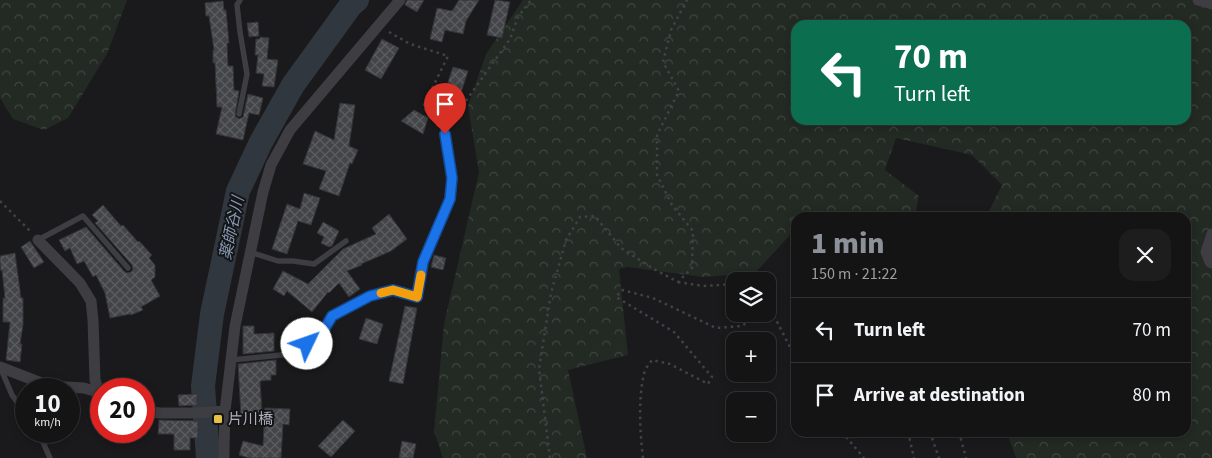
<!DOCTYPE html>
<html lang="en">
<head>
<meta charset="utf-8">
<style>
  body { margin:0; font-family:"Source Sans 3","Noto Sans JP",sans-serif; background:#1d1d1e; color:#f1f3f6; height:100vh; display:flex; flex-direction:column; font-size:19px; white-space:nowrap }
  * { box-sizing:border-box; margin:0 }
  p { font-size:16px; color:#9d9ea0 }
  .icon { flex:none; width:28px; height:28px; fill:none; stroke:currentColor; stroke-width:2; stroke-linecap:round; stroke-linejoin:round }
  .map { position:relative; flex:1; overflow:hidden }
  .sheet { position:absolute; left:791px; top:212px; width:400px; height:225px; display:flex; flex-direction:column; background:#141415; border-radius:15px; box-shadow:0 2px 8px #0003,0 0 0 1px #333334 }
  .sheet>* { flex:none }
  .banner { position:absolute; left:791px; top:20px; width:400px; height:105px; border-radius:15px; box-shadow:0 2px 8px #0003,0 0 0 1px #333334; background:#0b6e4f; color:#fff; overflow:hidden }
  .controls { position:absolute; left:726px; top:272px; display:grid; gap:10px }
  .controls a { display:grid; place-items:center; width:50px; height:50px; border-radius:10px; background:#141415; box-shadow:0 2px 8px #0003,0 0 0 1px #333334; font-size:25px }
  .speed { position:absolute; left:15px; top:378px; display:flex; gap:10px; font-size:25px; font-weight:700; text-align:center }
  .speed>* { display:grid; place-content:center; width:65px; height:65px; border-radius:50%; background:#141415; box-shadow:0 2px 8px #0003,0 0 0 1px #333334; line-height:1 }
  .speed small { font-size:12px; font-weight:400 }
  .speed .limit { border:8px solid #d22; background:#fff; color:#111 }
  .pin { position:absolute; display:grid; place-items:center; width:42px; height:42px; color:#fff; margin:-51px -21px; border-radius:50% 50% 50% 0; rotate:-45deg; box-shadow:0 0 5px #0007 }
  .pin .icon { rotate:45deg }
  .me { position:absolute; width:55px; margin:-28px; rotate:48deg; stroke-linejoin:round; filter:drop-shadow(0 0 4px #0008) }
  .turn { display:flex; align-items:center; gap:18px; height:105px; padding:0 20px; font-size:22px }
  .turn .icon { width:65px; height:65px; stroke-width:2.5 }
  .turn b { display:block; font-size:35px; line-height:42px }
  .round { display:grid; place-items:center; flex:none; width:52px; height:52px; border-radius:15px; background:#1d1d1e }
  .headline { display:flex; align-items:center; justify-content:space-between; height:85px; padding:0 20px }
  h1 { font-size:30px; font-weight:800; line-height:38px; color:#8c9099 }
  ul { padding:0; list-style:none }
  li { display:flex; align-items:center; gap:15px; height:65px; padding:0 20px; border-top:1px solid #333334 }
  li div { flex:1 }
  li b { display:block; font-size:19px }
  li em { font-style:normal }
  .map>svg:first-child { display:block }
</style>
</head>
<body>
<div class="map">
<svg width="1212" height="458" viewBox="0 0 1212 458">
  <defs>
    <pattern id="forest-crowns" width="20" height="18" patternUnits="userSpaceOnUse" patternTransform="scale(1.25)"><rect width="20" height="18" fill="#222a23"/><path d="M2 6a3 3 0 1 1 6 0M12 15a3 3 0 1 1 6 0" fill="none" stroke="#3f4641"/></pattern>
    <pattern id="building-cross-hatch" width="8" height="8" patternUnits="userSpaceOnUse" patternTransform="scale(1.25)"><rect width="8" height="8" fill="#444549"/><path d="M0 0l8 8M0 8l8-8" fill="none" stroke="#5c5d61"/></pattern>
  </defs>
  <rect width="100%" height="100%" fill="#1a1a1c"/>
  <path fill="url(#forest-crowns)" fill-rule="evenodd" d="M0,0H127L107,54L68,118L44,130L13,119L0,98Z
    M523,0H1212V458H1016L1007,433L1186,432V218L986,217L1002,185L972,155L896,138L885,170L919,196L915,217L796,218V232L791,234L755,273L703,277L628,267L619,269L628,355L568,370L587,458H443L434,431L444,324L479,172L468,106L486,54ZM796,25H1186V120H796Z"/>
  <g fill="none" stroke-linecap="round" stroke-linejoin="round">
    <path stroke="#30373f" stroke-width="24" d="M208,458L203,386L212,314L238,191L261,142L293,85L351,5L357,0"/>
  </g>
  <path fill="url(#building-cross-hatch)" stroke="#343438" d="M407,0H424L417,12L405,5Z
    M459,0H479L466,21L463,34L445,30L442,42L430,39L437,8L452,11Z
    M495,0L510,2L502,38L487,35Z
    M223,1L224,10H226L229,43H227L228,66H233L234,90L239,91L235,116L239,119L243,117L248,94L263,98L259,115L249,113L243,140L216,134L222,107H217L215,63H213V50H214L209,16H206L205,3Z
    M258,22L259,36L249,37L247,23Z
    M260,37L269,38L267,59L278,60L274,87L262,86L264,74L256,73L258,55H255L256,39H260Z
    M382,39L399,48L381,79L365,70Z
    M453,67L468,71L460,96L445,91Z
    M340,103L355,105L349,146L358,150L352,164L350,163L339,196L319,189L326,171L303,164L315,131L334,140Z
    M414,110L428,118L423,134L401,121Z
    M304,193L320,198L311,225L298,221L287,254L272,249L287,204L300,209Z
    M103,205L121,226L123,225L138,242L139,241L152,255L149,258L155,265V277L151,280L160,296L141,307L143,310L131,315L130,314L110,318L105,293L96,275L93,277L84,261L77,264L70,248L65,251L59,240L86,227L124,271L127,273L131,272L133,269L132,265L95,223L98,221L92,215Z
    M389,214L407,239L391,251L361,264L362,265L347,271L360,289L349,297L339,283L329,293L328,292L312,312L287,291L284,296L273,289L283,271L308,284L343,249L376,234L372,228Z
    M323,222L339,231L332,246L329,247L321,243L324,237L317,233Z
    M30,241L44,262L34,268L21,247Z
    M15,253L21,298H23V325L20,344H22L20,362L6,360L10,322H3V298H5L2,270L1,271L0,264V256Z
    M434,255L446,258L443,270L431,267Z
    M405,306L417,308L403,384L389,381Z
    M366,318L383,324L377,344L359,339Z
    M243,326H254V334L274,333V351L243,354Z
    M276,360V375H271V380L260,381L262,413L241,415L238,364Z
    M197,394V405L179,406L178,395Z
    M265,408L290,409L289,425L283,424L281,458H249L239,455L243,441L263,446Z
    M159,420L198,421V438H190V450H174V434H158Z
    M343,420L355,431L331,457L318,446Z
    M402,441L416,444L413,458H399Z"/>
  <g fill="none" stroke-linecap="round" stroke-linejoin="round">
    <path stroke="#414247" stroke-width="2.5" stroke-dasharray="2.5 4" stroke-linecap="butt" d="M389,32L410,44L448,56L423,107L440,128
      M448,128L458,112L510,39L518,17L531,0
      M0,201L31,232
      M678,282L703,286L735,284
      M768,304L796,359
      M842,432L864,458
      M908,432L914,458
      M930,432L939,458
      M959,432L966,458
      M550,458L539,369L551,293L566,240L580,217L595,216L621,248L652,268L678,282L692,268L693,231L672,205L657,175V135L679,91L663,62L671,30L687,0
      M643,458C640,433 638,398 644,374C645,369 649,364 652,360L670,364L708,384L712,377L674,332L616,297L622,290L653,298L716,328L742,326L757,314"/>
    <path stroke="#3d3d42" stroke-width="5.5" d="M239,114L247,74L240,32L237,5L240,0
      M38,240L83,216L128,268
      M250,252L278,261H293L314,264L346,241
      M231,360L281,355L293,353L321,335L332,316L370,296L393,290L417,297L423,262L450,199L452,178L445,135
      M1,369L12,395L26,414
      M38,431L50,458"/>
    <path stroke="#3d3d42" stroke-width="11" d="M1198,0L1212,4
      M1212,234L1206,252L1210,262L1212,263
      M38,240L80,283L91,301L93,320L95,380L99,392
      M0,367L49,386L84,388L101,393
      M144,411L160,413H194L225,411
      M224,458V447L225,411L235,326L263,192L271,165L290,130L400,0"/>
  </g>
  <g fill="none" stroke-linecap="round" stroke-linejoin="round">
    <g stroke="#114b97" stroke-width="12">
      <path id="route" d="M307,344L321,335L332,316L370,296L393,290L417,297L423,262L450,199L452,178L445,134"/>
    </g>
    <use href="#route" stroke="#1a73e8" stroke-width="9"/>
    <path stroke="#f59e0b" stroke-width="9" d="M381,293L393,290L417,297L421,275"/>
  </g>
  <rect fill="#e8c046" stroke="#151517" stroke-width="2" x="213" y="414" width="10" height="10" rx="2.5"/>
  <g text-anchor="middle" stroke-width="4" stroke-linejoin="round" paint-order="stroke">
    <g font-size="15" fill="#adb0ba" stroke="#151517" text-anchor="start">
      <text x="228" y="424">片川橋</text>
    </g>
    <g font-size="16" font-style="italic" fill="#879ab3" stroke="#151517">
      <text transform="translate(231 228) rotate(-78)" y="6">薬師谷川</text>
    </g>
  </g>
</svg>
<div class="controls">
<a><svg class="icon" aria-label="layers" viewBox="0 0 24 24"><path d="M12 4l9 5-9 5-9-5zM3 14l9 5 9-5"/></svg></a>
<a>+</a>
<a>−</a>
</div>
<div class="speed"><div>10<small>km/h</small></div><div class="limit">20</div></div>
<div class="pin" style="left:445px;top:134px;background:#d93025"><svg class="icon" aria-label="arrive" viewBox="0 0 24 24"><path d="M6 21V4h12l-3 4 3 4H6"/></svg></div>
<svg class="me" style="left:307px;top:344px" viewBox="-20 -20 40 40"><circle r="19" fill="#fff"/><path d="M0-13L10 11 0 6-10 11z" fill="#1a73e8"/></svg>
<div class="banner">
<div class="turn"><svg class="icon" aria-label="left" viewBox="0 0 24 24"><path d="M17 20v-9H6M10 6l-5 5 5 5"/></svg><div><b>70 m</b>Turn left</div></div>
</div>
<section class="sheet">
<div class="headline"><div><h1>1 min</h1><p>150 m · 21:22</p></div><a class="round"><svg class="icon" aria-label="close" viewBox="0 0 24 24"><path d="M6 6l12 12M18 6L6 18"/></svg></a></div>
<ul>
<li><svg class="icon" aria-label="left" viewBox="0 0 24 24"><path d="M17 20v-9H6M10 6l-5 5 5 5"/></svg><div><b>Turn left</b></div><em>70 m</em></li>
<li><svg class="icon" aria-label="arrive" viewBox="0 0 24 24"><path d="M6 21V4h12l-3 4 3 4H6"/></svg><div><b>Arrive at destination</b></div><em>80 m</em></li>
</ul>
</section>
</div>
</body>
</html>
